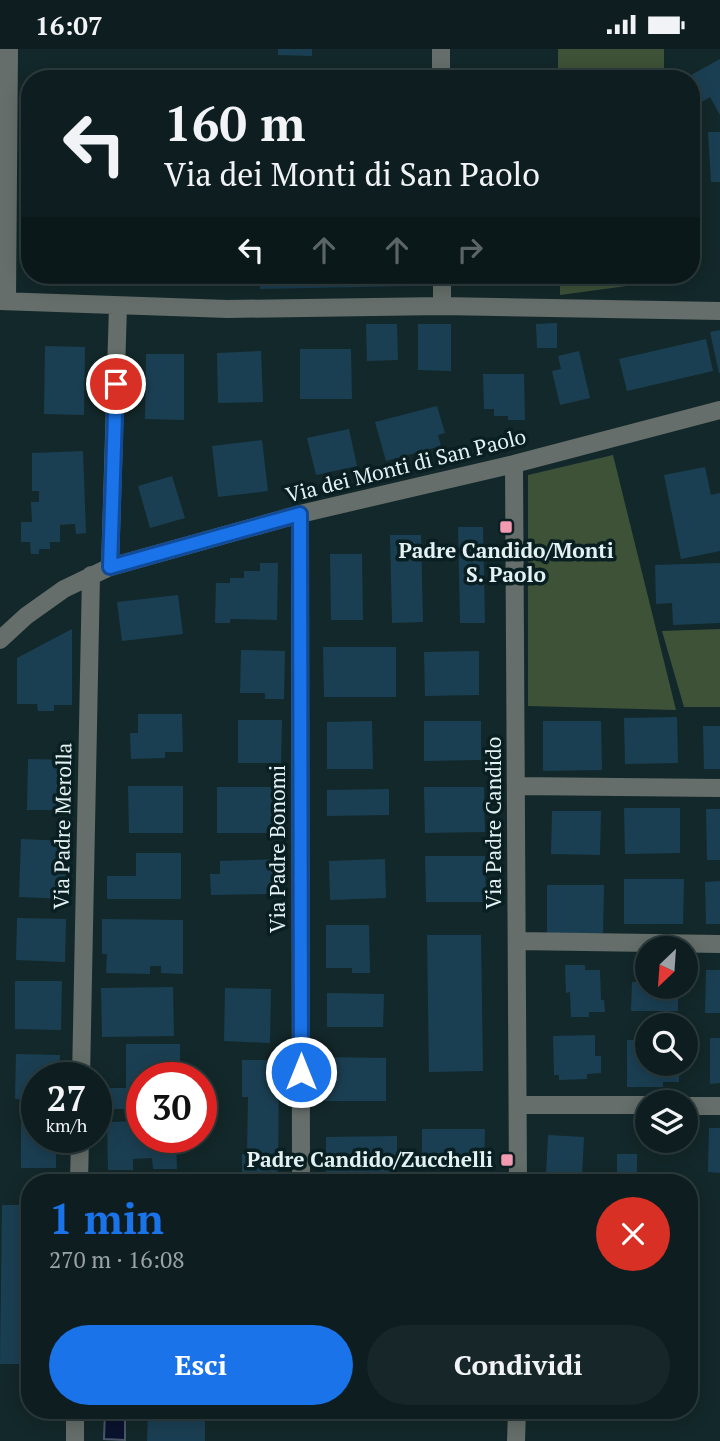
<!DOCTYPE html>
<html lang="it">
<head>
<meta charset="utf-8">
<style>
  body { margin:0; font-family:"PT Serif",serif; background:#172729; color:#f1f3f6; height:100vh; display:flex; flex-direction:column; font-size:26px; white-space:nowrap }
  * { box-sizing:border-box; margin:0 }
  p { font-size:23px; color:#9ba2a5 }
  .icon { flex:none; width:38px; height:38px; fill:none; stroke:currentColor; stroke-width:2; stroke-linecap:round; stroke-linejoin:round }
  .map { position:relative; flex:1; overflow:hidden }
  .drawer { position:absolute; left:21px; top:1125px; width:677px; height:245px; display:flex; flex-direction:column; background:#0e1e20; border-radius:28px; box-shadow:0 4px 18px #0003,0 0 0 2px #2e3c3e }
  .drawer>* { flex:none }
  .guide { position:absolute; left:21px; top:21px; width:679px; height:214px; border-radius:28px; box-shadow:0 4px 18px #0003,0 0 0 2px #2e3c3e; background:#0e1e20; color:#f1f3f6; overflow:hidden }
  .needle { width:46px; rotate:205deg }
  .tools { position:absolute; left:635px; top:887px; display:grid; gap:14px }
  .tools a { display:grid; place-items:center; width:63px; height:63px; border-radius:50%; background:#0e1e20; box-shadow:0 4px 18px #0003,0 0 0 2px #2e3c3e; font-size:35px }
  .speed { position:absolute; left:21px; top:1013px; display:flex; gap:14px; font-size:35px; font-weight:700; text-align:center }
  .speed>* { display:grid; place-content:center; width:91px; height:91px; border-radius:50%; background:#0e1e20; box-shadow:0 4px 18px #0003,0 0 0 2px #2e3c3e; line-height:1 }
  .speed small { font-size:18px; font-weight:400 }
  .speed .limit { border:10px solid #d22; background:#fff; color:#111 }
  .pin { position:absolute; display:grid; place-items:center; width:60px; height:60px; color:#fff; margin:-30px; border:4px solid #fff; border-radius:50%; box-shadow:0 2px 7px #0007 }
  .me { position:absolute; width:77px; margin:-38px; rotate:0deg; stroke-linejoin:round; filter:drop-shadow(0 0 5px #0008) }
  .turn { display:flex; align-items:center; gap:24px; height:147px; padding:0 28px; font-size:32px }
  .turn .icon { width:91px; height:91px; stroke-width:2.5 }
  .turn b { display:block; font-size:49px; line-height:60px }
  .lanes { display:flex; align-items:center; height:66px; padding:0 28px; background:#0003; justify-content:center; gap:35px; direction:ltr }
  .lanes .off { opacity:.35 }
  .round { display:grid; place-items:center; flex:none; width:74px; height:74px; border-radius:37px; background:#172729 }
  .headline { display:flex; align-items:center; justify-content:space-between; height:119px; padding:0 28px }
  h1 { font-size:42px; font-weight:800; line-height:52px; color:#1a73e8 }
  .primary-button { display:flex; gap:14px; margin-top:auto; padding:14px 28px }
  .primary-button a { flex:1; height:80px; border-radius:42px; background:#1a73e8; color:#fff; font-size:28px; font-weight:800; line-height:80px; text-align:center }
  .primary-button a+a { background:#172729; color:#f1f3f6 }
  .status { display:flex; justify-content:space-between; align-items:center; height:49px; padding:0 35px; background:#0e1e20; direction:ltr }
  .status svg { height:19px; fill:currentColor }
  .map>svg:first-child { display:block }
</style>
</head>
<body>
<div class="status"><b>16:07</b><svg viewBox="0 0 49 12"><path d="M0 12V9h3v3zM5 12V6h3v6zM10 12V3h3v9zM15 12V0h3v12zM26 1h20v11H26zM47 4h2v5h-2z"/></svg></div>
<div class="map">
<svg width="720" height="1392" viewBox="0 0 720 1392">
  <rect width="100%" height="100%" fill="#13282a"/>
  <path fill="#3e5238" d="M558,0H664V30H558Z
    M560,226H664V232L560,246Z
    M613,406L676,661L528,657V426Z
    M720,580V658H684L662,582Z"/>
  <path fill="#0a132d" stroke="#4b5668" stroke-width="2" d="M105,1362H125V1391L104,1390Z"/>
  <path fill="#1b3f52" d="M278,0H312V7L278,6Z
    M720,10V66L710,48L700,54L691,39V30H684Z
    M480,26H531V30H480Z
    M708,83H720V133H711Z
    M43,226H101V228L44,229Z
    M260,226H412L413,237L260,240Z
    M479,226H530L519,232L505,234L490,233Z
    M557,274V299H537L536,275Z
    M366,275H397L398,311L367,312Z
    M418,275H451V322L418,321Z
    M720,281V324H719L710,283Z
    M706,290L713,322L627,342L619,310Z
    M45,297L85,298L84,366L44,365Z
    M300,300H351L352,350H300Z
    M261,302L263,353L218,354L217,304Z
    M579,302L590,349L560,356L552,322L561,320L558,307Z
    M146,305H184V371L145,370Z
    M483,325H524L525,371H508V367H494V360H484Z
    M437,357L445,384L438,386L441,397L386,412L375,373Z
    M349,380L357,417L316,426L307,389Z
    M262,391L268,442L218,448L212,397Z
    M83,402L86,484L76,485L75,475L60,476V493H50V500H39V505H31L30,493H21V473H32L31,453H39V442H32V404Z
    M705,418L711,446L720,444V502L681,510L664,426Z
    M172,427L185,469L150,479L138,437Z
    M458,478H483L485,574H460Z
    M390,486H421L423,573L392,574Z
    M330,505H362L363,571H331Z
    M260,514H278L277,571L230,570V574H215L216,534H230V529H244V522H260Z
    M720,514V574L673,576L672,554L656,555L655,516Z
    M178,546L183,585L122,592L117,553Z
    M72,580V656H54V662H38L37,655H17V609Z
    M323,598H396V648H324Z
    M241,601L285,602L284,650H265V644H240Z
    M479,602V646L425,647L424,603Z
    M138,665H182L183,703H165V709L131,710L130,684H138Z
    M677,668L678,714L625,715L624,669Z
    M238,671H282L281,714H238Z
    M372,672L373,720H327V673Z
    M424,672H481V711L424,712Z
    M543,672H601L602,721L543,722Z
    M703,677H720V720H704Z
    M28,710L70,711V761H27Z
    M128,737H183V784H129Z
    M217,738H279L280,784H217Z
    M424,738H484L485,783L425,784Z
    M389,740V766L327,767V741Z
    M624,759H680V804L625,805Z
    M706,760H720V811H707Z
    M552,762H601L600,806L551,805Z
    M21,790L67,792L65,850L19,848Z
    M136,804H181V850H107V827H136Z
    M425,807H485L486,853H426Z
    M281,810L282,839L270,840V845L211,846L210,825H220V812Z
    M385,810L386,849L330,851L329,812Z
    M624,830H684L683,875H624Z
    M720,832V875H706L705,833Z
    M547,836H604L603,884H547Z
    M17,869L66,870L65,913L16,911Z
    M102,870L183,871V925L161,924V917H150V925L106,924L107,905H102Z
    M326,876H369L370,924H352V919H326Z
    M427,886H481L483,1022L429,1023Z
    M565,916H585V921H600L601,951H604L605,963H589V968H571L570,943L566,944Z
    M706,921H720V964H705Z
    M15,932H62L61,981L15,980Z
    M632,933H648V938H678V962H631Z
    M173,938L174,987L102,988L101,939Z
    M225,939L271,940L270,994L224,992Z
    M327,944L384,945L383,978H327Z
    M595,986V1007H601V1024L587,1025V1030L559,1031V1026H554L553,987Z
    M710,989H720V1034L710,1035Z
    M627,991H648V1015H679V1033H663V1038H627Z
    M126,995H180V1029H142V1060H96V1039H126Z
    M16,1005L60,1006V1029H37V1051L15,1050Z
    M322,1008L386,1009V1052H322Z
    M242,1011H279L278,1123H242V1105H247L248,1048H242Z
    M142,1072V1088H176L177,1120H153L152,1109L133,1110V1121H108L107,1073Z
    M21,1073H37V1088H56V1119H21Z
    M709,1079H720V1124L708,1123Z
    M422,1080H485L484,1121L422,1120Z
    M548,1086L584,1088L582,1127L546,1125Z
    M397,1087V1133H326V1088Z
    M617,1105H637V1127H617Z
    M2,1156H30V1315H0Z
    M148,1365L205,1367V1392H147Z"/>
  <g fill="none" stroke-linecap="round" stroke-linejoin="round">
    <path stroke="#656e6a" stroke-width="18" d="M441,0V30
      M442,226V257
      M7,251L9,0
      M0,252L228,260L442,257L720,262
      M514,415L518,1134
      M300,465L301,1134
      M110,518L118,257
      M0,591L26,567L64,540L110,518L300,465L514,415L720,361
      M517,737L720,739
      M517,892L720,895
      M81,1029L91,526
      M518,1056H648
      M686,1057H720
      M79,1134L80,1088
      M75,1392V1362
      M516,1392L517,1362"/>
  </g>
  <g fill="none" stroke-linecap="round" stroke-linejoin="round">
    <g stroke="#114b97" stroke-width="18">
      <path id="route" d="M116,335L110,518L300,465L301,1023"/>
    </g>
    <use href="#route" stroke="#1a73e8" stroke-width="12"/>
  </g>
  <g fill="#f29ab0" stroke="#091f21" stroke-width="2.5">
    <rect x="499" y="471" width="14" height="14" rx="3.5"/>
    <rect x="500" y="1104" width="14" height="14" rx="3.5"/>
  </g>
  <g text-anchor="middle" stroke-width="7" stroke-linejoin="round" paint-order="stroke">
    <g font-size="21" fill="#e4f2f3" stroke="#091f21">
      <text transform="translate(406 417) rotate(-14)" y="7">Via dei Monti di San Paolo</text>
      <text transform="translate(494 774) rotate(-90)" y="7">Via Padre Candido</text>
      <text transform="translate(63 777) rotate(-89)" y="7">Via Padre Merolla</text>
      <text transform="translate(278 800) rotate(-90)" y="7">Via Padre Bonomi</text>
    </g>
    <g font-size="21" font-weight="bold" fill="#e4f2f3" stroke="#091f21">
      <text x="506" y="509">Padre Candido/Monti<tspan x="506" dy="24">S. Paolo</tspan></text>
      <text x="493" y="1118" text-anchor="end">Padre Candido/Zucchelli</text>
    </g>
  </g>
</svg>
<div class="tools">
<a><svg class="needle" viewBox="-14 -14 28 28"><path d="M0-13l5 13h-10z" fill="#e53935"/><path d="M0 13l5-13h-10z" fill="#9ba2a5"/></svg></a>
<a><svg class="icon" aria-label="search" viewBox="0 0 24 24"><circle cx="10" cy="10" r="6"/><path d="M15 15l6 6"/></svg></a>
<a><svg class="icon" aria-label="layers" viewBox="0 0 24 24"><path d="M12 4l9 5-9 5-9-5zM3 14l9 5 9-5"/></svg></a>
</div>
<div class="speed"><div>27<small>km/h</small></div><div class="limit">30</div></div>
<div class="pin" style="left:116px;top:335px;background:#d93025"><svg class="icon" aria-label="arrive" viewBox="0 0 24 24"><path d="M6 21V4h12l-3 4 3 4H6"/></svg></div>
<svg class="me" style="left:301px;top:1023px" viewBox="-20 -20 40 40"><circle r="17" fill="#1a73e8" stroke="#fff" stroke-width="3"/><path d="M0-11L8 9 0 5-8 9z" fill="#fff"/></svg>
<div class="guide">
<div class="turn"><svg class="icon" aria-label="left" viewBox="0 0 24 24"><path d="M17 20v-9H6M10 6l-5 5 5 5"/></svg><div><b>160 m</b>Via dei Monti di San Paolo</div></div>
<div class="lanes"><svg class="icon" aria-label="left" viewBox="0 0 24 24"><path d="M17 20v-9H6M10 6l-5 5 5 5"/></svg><svg class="icon off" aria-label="ahead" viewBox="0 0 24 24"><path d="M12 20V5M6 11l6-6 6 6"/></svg><svg class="icon off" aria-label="ahead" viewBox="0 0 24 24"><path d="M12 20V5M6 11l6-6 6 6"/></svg><svg class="icon off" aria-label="right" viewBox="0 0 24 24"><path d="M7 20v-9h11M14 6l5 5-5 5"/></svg></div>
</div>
<section class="drawer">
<div class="headline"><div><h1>1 min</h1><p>270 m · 16:08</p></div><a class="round" style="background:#d93025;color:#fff"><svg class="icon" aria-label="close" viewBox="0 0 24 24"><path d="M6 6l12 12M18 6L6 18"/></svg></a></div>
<div class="primary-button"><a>Esci</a><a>Condividi</a></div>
</section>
</div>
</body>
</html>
